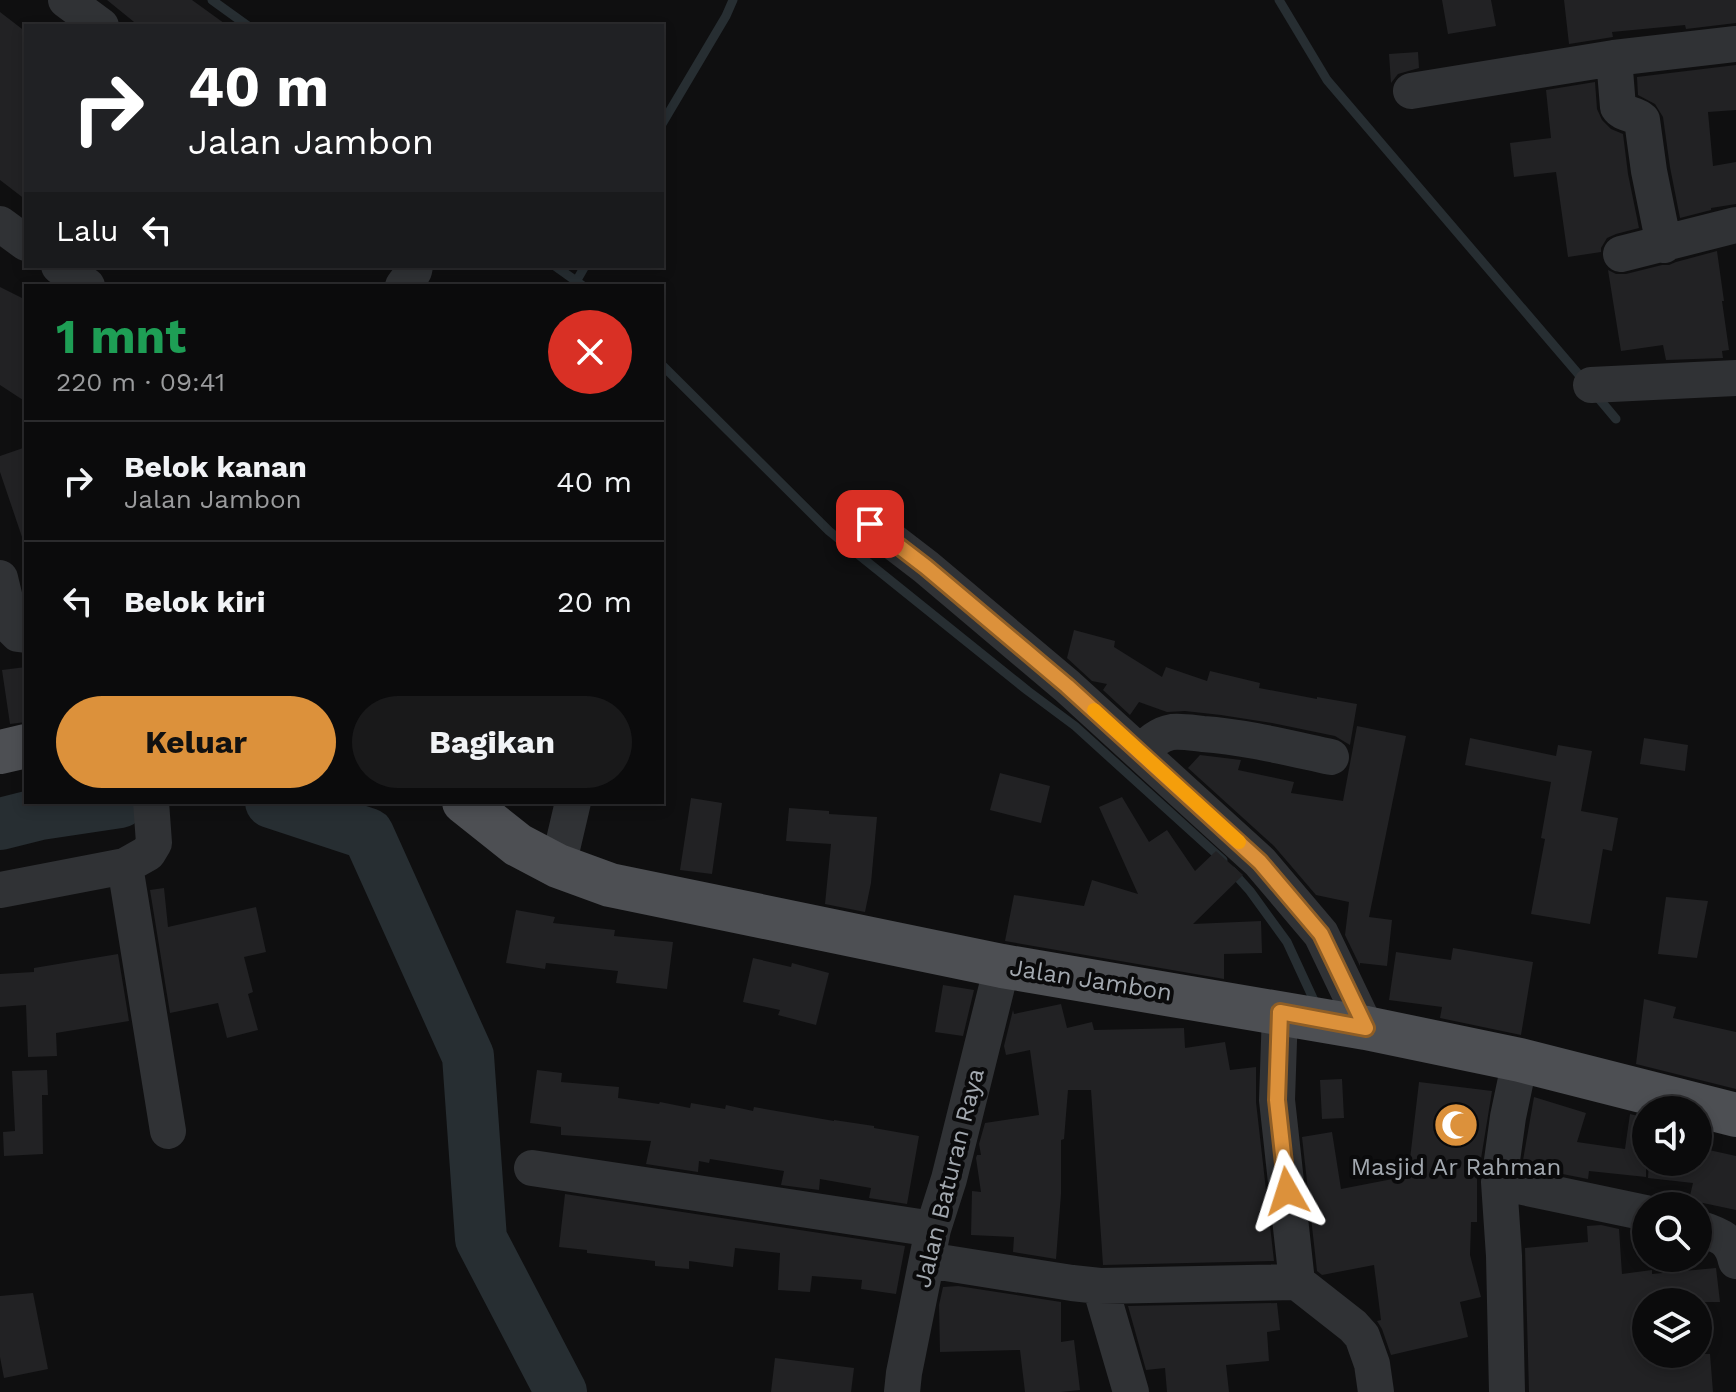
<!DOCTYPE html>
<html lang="id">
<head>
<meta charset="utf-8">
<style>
  body { margin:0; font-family:"Work Sans",sans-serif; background:#19191a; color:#f1f3f6; height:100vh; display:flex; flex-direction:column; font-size:30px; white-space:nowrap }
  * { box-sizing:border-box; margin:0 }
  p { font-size:26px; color:#9a9b9d }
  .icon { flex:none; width:44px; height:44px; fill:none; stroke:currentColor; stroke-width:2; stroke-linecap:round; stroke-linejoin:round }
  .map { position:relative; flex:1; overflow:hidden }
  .side { position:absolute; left:24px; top:284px; width:640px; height:520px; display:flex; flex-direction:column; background:#0b0b0c; border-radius:0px; box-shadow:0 4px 12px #0003,0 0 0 2px #2b2b2d }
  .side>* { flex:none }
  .banner { position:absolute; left:24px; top:24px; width:640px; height:244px; border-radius:0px; box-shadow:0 4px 12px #0003,0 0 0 2px #2b2b2d; background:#202124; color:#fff; overflow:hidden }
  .fabs { position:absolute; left:1632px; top:1096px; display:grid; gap:16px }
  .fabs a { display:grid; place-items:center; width:80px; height:80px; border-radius:50%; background:#0b0b0c; box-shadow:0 4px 12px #0003,0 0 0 2px #2b2b2d; font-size:40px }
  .pin { position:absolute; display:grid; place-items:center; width:68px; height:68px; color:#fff; margin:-34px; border-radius:16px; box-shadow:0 4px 12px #0006 }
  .me { position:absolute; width:88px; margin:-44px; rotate:354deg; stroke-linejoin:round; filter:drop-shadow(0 0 6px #0008) }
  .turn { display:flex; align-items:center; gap:28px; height:168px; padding:0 32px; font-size:36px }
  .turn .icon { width:104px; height:104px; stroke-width:2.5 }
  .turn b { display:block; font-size:56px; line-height:68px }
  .then { display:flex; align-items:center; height:76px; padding:0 32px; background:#0003; gap:16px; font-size:30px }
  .round { display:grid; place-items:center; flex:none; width:84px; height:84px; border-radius:42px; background:#19191a }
  .headline { display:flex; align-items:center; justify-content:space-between; height:136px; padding:0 32px }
  h1 { font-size:48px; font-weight:700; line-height:60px; color:#1e9e55 }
  .action { display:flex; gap:16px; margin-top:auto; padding:16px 32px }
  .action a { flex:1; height:92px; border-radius:48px; background:#dc913b; color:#111; font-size:32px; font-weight:700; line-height:92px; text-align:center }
  .action a+a { background:#19191a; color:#f1f3f6 }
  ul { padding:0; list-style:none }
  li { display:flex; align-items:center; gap:24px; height:120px; padding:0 32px; border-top:2px solid #2b2b2d }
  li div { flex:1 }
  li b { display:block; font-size:30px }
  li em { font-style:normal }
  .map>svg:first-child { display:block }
</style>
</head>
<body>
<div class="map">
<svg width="1736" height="1392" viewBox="0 0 1736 1392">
  <rect width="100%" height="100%" fill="#0f0f10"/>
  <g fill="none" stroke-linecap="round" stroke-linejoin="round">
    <path stroke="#272e32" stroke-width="9" d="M212,0L248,26
      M1279,0L1327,80L1586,383
      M662,124L726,16L733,0
      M555,266L583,286
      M577,280L585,266
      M662,365L829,531L1028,691L1075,726L1223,860
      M1595,394L1616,419
      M1232,871L1250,891L1287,942L1317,1007"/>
    <path stroke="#272e32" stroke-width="52" d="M271,802L368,834L468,1056L481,1239L561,1392
      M0,824L40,814L120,802"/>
  </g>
  <path fill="#222224" d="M107,0H192L228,26H139Z
    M1442,0H1491L1496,26L1448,34Z
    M1564,0H1736V23L1686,29L1685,25L1612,32L1613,37L1569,44Z
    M0,12L26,32V200L0,180Z
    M1418,52L1419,68L1398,74L1391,83L1389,54Z
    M1736,65V110L1708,112L1713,166L1736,162V204L1711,208V210L1680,218L1670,167L1663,117L1655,104L1638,95L1637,77Z
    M1595,82L1597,109L1602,120L1611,129L1623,134L1628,174L1639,228L1616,234L1607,238L1601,248V252L1568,257L1556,172L1514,177L1510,143L1551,138L1546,90Z
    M1717,251L1724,301H1722L1729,350L1722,351L1723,358L1666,360L1663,345L1621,351L1608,270L1616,274H1626L1662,265H1669L1676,262Z
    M0,287L26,300V402L0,385Z
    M26,447V536L22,537L0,472V456Z
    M1074,630L1115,641L1114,647L1162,677L1166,667L1207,681L1210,671L1260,683L1259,688L1317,699V697L1357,704L1350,745L1335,736L1272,723L1221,715L1185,711L1167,712L1139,702L1130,715L1103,690L1107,684L1092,681L1067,658Z
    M26,667V722L10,724L2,670Z
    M1357,726L1406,736L1369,917L1392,920L1387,966L1360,963V966L1345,935L1349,902L1316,895L1274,846L1188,768L1200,755L1241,760L1238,770L1294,782L1291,793L1343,801Z
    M1470,738L1556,756L1558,745L1592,751L1581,811L1618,818L1612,851L1603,849L1590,924L1531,914L1545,839L1541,838L1551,782L1465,765Z
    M1644,738L1688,745L1685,771L1640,764Z
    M1000,773L1050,786L1041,823L990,810Z
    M1122,797L1149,842L1167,830L1195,871L1216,851L1243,875L1193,924L1261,921L1262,953L1224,954V979L1005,941L1014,895L1084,906L1092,880L1138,894L1099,807Z
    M691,798L722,803L712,874L680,870Z
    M789,808L829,811V814L877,817L871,883L865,912L825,904L831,844L786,841Z
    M164,888L168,927L256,907L266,952L244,957L253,992L248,994L258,1030L227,1038L218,1003L170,1013L150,890Z
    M1666,897L1708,901L1697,958L1658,954Z
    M516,910L555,917L553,923L615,930L614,936L673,942L667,989L616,983L618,971L546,963L545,969L506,963Z
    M1453,948L1533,962L1521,1035L1440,1018L1442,1007L1389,1000L1396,952L1451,960Z
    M118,954L129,1021L56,1033L57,1056L28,1057L26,1005L0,1007V974L34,972V968Z
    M753,958L791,967L792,963L829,973L816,1025L778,1015L780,1010L743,1002Z
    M943,985L974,990L963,1036L935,1032Z
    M1644,999L1676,1007L1673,1018L1736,1032V1089L1636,1064Z
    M1061,1004L1067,1028L1092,1022L1094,1030L1184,1028L1185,1048L1225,1042L1230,1070L1256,1067V1102L1274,1261L1103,1265L1091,1090H1068L1064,1139L1061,1140V1194L1056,1259L1013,1252L1014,1237L971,1235L972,1191L981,1192L976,1158L977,1155H981L979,1144L985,1123L1039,1115L1030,1050L1006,1055L1004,1046L1013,1010L1014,1014Z
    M47,1070L48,1095H42L43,1154L4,1156L3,1132L15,1131L12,1071Z
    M537,1070L562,1073L561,1082L619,1087L618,1098L659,1104L660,1102L690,1108L691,1103L725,1109L726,1105L753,1111L754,1107L834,1121V1120L874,1126V1128L919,1136L907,1204L869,1198L871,1188L820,1179L819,1190L781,1185L784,1171L710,1159L709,1163L699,1161L698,1172L646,1164L651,1141L561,1135V1127L530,1123Z
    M1342,1079L1344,1118L1322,1119L1320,1080Z
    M1419,1082L1492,1091L1479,1171H1477V1222H1471L1470,1255L1481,1297L1460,1302L1468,1337L1391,1355L1382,1329L1377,1321L1381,1320L1374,1265L1322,1275L1317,1271L1302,1137L1332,1132L1341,1189L1408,1176Z
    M1534,1097L1586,1113L1577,1142L1625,1149L1630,1114L1646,1118V1177L1589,1171L1588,1179L1522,1166Z
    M1700,1148L1736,1156V1210L1689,1200L1693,1183L1648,1178L1649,1162H1698Z
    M565,1194L905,1246L896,1294L861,1289L862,1280L812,1276L810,1292L778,1290L780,1253L735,1248L733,1267L689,1261V1269L655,1266V1261L587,1253V1250L559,1247Z
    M1601,1225L1619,1229L1622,1274L1652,1270V1274L1716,1268L1720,1302H1646V1354H1710L1713,1392H1529L1525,1248L1588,1242L1587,1226Z
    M958,1286L1061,1302V1342L1074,1340L1080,1390L1061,1392H1025L1020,1350L940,1352L939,1305L943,1287Z
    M33,1293L48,1369L4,1378L0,1357V1296Z
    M1277,1303L1280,1330L1267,1332L1269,1361L1226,1365L1229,1392H1167L1165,1368L1146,1370L1128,1306Z
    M775,1358L854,1368L851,1392H771Z"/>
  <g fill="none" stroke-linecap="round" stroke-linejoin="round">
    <path stroke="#303235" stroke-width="36" d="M66,0L101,26
      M1411,91L1614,58
      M0,224L26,243
      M1664,245L1649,171L1642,120C1635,113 1623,115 1618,107L1614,58L1736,44
      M1621,254L1736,225
      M59,266L87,286
      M403,286L414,271L415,266
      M1591,385L1736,378
      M870,524L926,567L1067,686L1260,862L1321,934L1366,1028
      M0,578L12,628L18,634L26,635
      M1141,752C1150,743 1159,734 1172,732C1182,731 1193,733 1203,734C1246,737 1289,748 1331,757
      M125,866L168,1131
      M558,866L573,802
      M0,890L125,866L148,853L154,843L151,802
      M1280,1012L1277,1100L1297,1282L1353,1326L1362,1336L1372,1364L1376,1392
      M532,1168L933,1229
      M1499,1182L1646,1213
      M1698,1228C1719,1235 1731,1238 1736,1261
      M927,1260L1072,1283L1100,1286L1297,1282
      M1100,1286L1131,1392
      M902,1392L904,1373L933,1229L949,1179L1002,966
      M1507,1392L1504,1256L1499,1182L1508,1117L1520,1060"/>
    <path stroke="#4d4f53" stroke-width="44" d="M0,752L26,746
      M464,802L518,845L558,866L610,885L1002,966L1366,1028L1520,1060L1736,1115"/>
  </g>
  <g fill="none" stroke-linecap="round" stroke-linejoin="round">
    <g stroke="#8f5e26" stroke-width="20">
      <path id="route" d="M870,524L926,567L1067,686L1260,862L1321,934L1366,1028L1280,1012L1277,1100L1287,1191"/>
    </g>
    <use href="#route" stroke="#dc913b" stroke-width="14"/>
    <path stroke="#f59e0b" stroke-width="14" d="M1094,710L1239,842"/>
  </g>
  <defs>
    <g id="mosque-disc" transform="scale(2.3)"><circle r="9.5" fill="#dc913b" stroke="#0a0a0b"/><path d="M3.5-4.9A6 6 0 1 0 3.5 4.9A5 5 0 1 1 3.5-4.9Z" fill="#fff"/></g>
  </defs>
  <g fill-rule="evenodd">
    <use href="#mosque-disc" x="1456" y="1125"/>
  </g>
  <g text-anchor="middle" stroke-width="8" stroke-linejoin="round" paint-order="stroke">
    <g font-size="24" fill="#a2a8af" stroke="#0a0a0b">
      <text transform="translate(1091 980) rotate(9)" y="8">Jalan Jambon</text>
      <text transform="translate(949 1178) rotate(-76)" y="8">Jalan Baturan Raya</text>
    </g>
    <g font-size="24" fill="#a2a8af" stroke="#0a0a0b">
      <text x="1456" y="1175">Masjid Ar Rahman</text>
    </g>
  </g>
</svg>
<div class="fabs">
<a><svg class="icon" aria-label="sound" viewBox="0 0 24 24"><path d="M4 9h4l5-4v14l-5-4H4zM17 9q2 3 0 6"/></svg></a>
<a><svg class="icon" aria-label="search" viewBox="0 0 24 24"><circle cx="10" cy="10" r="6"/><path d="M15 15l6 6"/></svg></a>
<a><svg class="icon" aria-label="layers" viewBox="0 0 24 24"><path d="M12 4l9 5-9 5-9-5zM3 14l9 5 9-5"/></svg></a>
</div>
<div class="pin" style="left:870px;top:524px;background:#d93025"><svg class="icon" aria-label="arrive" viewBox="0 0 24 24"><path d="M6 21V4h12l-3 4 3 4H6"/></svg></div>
<svg class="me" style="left:1287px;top:1191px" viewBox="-20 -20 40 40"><path d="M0-17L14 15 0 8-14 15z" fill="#dc913b" stroke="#fff" stroke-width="4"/></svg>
<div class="banner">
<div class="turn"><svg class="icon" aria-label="right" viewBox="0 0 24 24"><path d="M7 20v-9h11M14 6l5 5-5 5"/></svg><div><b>40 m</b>Jalan Jambon</div></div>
<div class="then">Lalu<svg class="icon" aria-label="left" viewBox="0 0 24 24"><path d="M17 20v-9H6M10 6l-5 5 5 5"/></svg></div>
</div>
<section class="side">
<div class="headline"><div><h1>1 mnt</h1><p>220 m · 09:41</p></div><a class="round" style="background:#d93025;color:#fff"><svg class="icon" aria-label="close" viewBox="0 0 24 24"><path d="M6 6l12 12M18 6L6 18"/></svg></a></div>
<ul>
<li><svg class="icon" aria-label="right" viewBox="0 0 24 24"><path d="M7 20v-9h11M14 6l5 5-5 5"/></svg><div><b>Belok kanan</b><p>Jalan Jambon</p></div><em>40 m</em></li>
<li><svg class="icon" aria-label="left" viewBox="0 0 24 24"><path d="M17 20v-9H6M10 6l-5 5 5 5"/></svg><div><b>Belok kiri</b></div><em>20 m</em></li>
</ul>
<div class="action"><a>Keluar</a><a>Bagikan</a></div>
</section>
</div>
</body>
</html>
